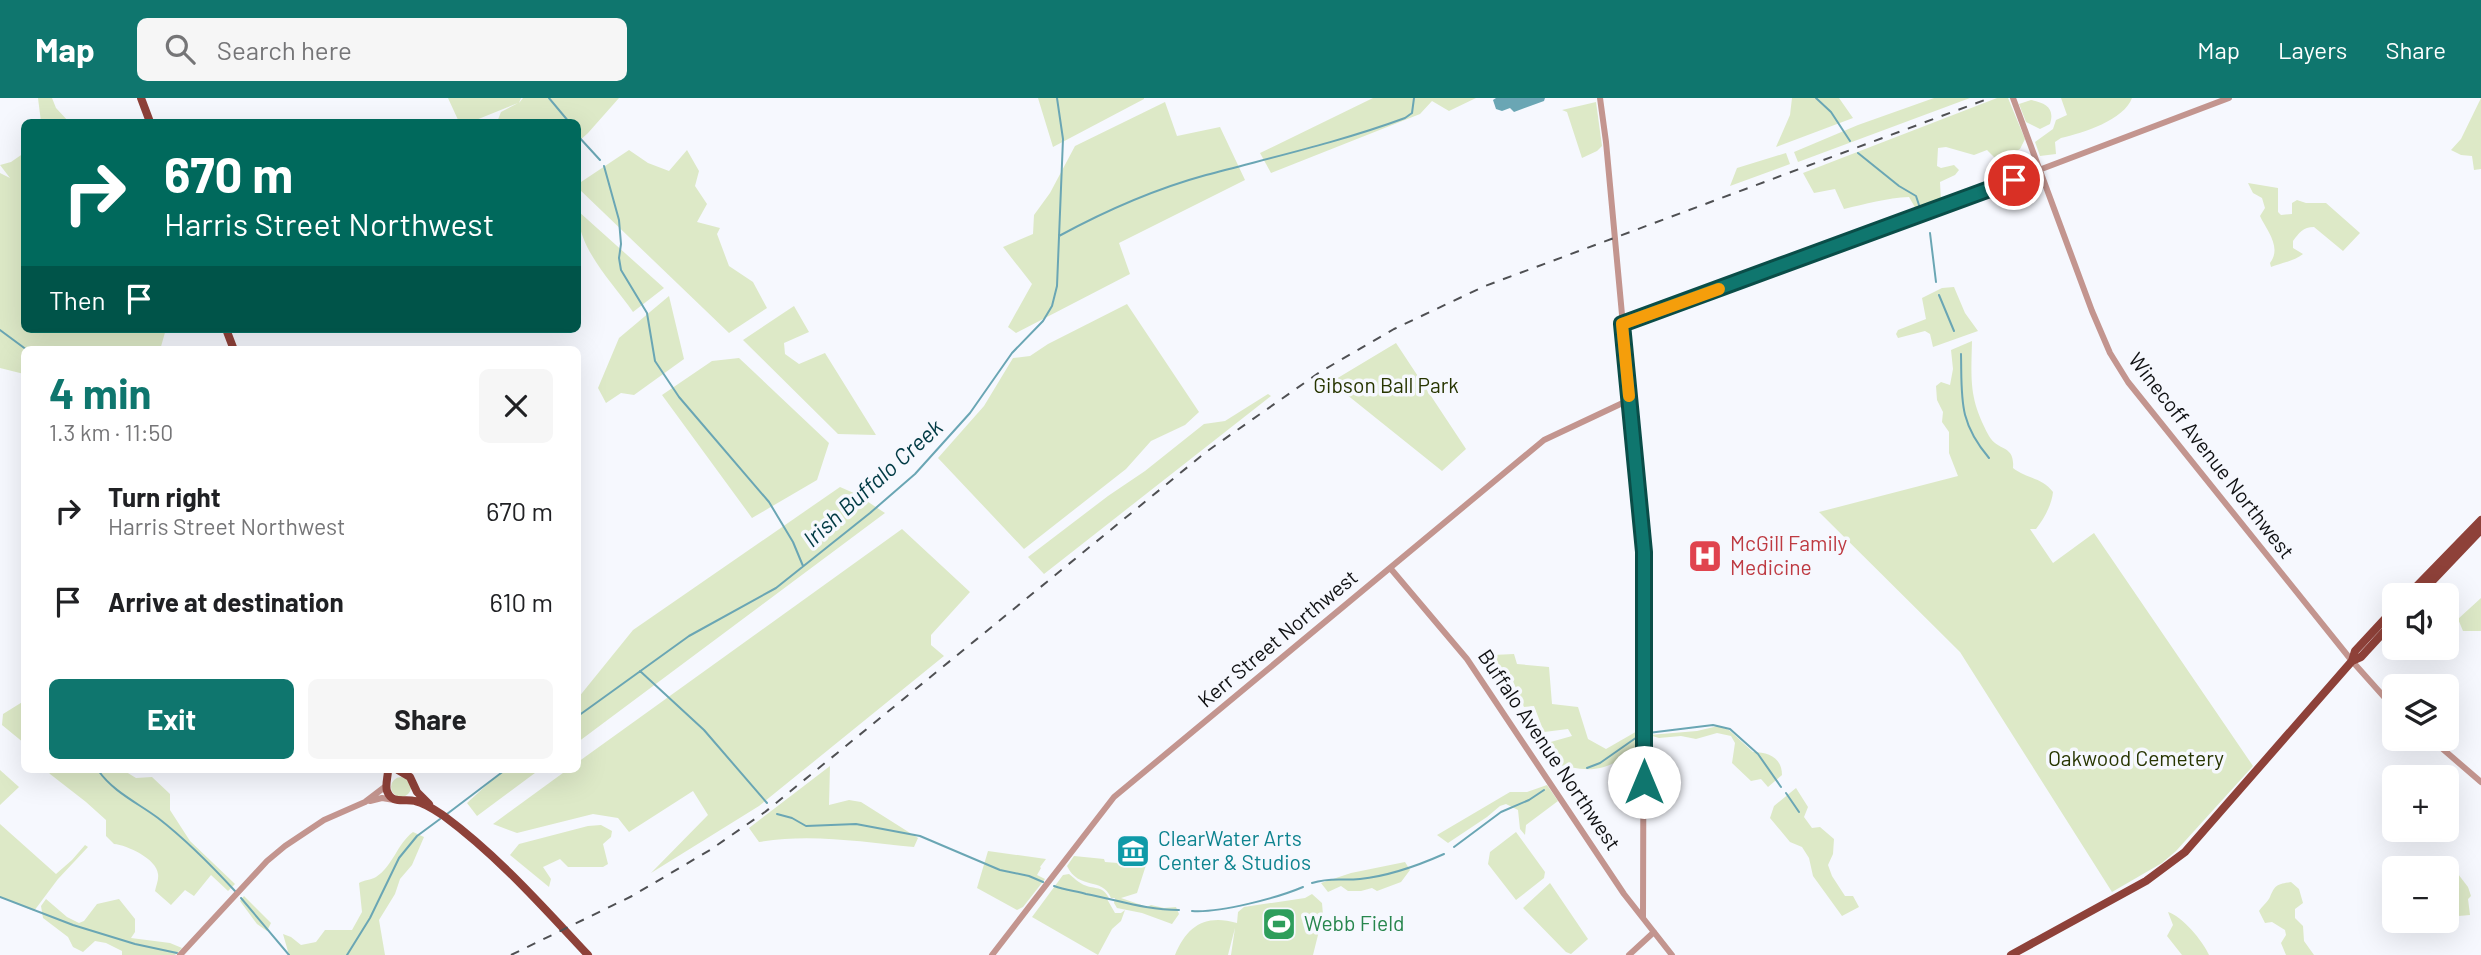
<!DOCTYPE html>
<html lang="en">
<head>
<meta charset="utf-8">
<style>
  body { margin:0; font-family:Barlow,sans-serif; background:#f6f6f6; color:#202124; height:100vh; display:flex; flex-direction:column; font-size:26px; white-space:nowrap }
  * { box-sizing:border-box; margin:0 }
  p { font-size:23px; color:#757577 }
  .icon { flex:none; width:38px; height:38px; fill:none; stroke:currentColor; stroke-width:2; stroke-linecap:round; stroke-linejoin:round }
  .map { position:relative; flex:1; overflow:hidden }
  .drawer { position:absolute; left:21px; top:248px; width:560px; height:427px; display:flex; flex-direction:column; background:#fff; border-radius:10px; box-shadow:0 7px 28px #0002 }
  .drawer>* { flex:none }
  .banner { position:absolute; left:21px; top:21px; width:560px; height:214px; border-radius:10px; box-shadow:0 7px 28px #0002; background:#00695c; color:#fff; overflow:hidden }
  .controls { position:absolute; left:2382px; top:485px; display:grid; gap:14px }
  .controls a { display:grid; place-items:center; width:77px; height:77px; border-radius:10px; background:#fff; box-shadow:0 7px 28px #0002; font-size:35px }
  .pin { position:absolute; display:grid; place-items:center; width:60px; height:60px; color:#fff; margin:-30px; border:4px solid #fff; border-radius:50%; box-shadow:0 2px 7px #0007 }
  .me { position:absolute; width:77px; margin:-38px; rotate:0deg; stroke-linejoin:round; filter:drop-shadow(0 0 5px #0008) }
  .turn { display:flex; align-items:center; gap:24px; height:147px; padding:0 28px; font-size:32px }
  .turn .icon { width:91px; height:91px; stroke-width:2.5 }
  .turn b { display:block; font-size:49px; line-height:60px }
  .then { display:flex; align-items:center; height:66px; padding:0 28px; background:#0003; gap:14px; font-size:26px }
  .round { display:grid; place-items:center; flex:none; width:74px; height:74px; border-radius:10px; background:#f6f6f6 }
  .summary { display:flex; align-items:center; justify-content:space-between; height:119px; padding:0 28px }
  h1 { font-size:42px; font-weight:700; line-height:52px; color:#0f766e }
  .action { display:flex; gap:14px; margin-top:auto; padding:14px 28px }
  .action a { flex:1; height:80px; border-radius:10px; background:#0f766e; color:#fff; font-size:28px; font-weight:700; line-height:80px; text-align:center }
  .action a+a { background:#f6f6f6; color:#202124 }
  ul { padding:0; list-style:none }
  li { display:flex; align-items:center; gap:21px; height:91px; padding:0 28px }
  li div { flex:1 }
  li b { display:block; font-size:26px }
  li em { font-style:normal }
  header { display:flex; align-items:center; gap:42px; box-sizing:border-box; height:98px; padding:0 35px; background:#0f766e; color:#fff }
  header strong { font-size:33px }
  nav { display:flex; gap:38px; margin-inline-start:auto; font-size:24px }
  .search { width:490px; height:63px; background:#f6f6f6; display:flex; align-items:center; gap:18px; box-sizing:border-box; padding:0 24px; border-radius:10px; color:#757577; font-size:26px }
  .map>svg:first-child { display:block }
</style>
</head>
<body>
<header>
<strong>Map</strong>
<div class="search"><svg class="icon" aria-label="search" viewBox="0 0 24 24"><circle cx="10" cy="10" r="6"/><path d="M15 15l6 6"/></svg>Search here</div>
<nav><a>Map</a><a>Layers</a><a>Share</a></nav>
</header>
<div class="map">
<svg width="2481" height="857" viewBox="0 0 2481 857">
  <rect width="100%" height="100%" fill="#f6f8fe"/>
  <path fill="#dde9c7" d="M38,0H52L56,10L69,24H41Z
    M448,0H521L519,5L523,0H619L588,35L578,44V24H497L501,14L518,5L471,24H459Z
    M1038,0H1144V1L1053,49Z
    M1373,0H1476L1449,13L1432,3L1420,16L1271,75L1260,55Z
    M1792,0H1839L1853,20L1776,49L1790,17Z
    M1934,0H1970L1798,64L1794,54L1858,27Z
    M1997,0H2008L2025,41L2020,51L1998,63L1987,52L1974,57L1946,49L1938,50L1937,68L1941,70L1954,67L1959,72L1955,77L1940,84L1941,104L1916,111L1909,99C1887,100 1865,106 1844,111L1835,91L1814,95L1803,75Z
    M2061,0H2132C2124,22 2083,35 2061,40L2055,44L2056,56L2040,58L2035,44L2053,31L2056,22L2067,17Z
    M2481,0V71L2474,72L2472,58L2461,57L2451,52L2461,41Z
    M2031,2C2046,5 2055,10 2050,26L2040,31L2026,24L2019,6Z
    M1165,4L1177,38L1220,29L1245,82L1119,145L1130,176L1016,235L1008,229L1032,186L1003,149L1033,136L1034,117L1050,95L1075,48Z
    M1596,4L1602,48L1597,53L1582,60L1567,14L1562,12Z
    M629,52L648,65L669,73L687,52L699,73L695,88L707,106L697,124L720,130L717,136L729,168L753,184L767,210L729,235L578,90V86Z
    M24,55V231H166L160,252H24V276L0,270V75L10,80L0,67L11,64Z
    M1786,55L1790,66L1730,88L1737,70Z
    M2248,85L2278,90V114L2281,117L2292,116V105L2297,102L2306,105H2326L2360,135L2343,153L2314,129C2303,129 2299,135 2293,143V150L2303,156C2295,163 2281,165 2271,169L2270,165C2282,149 2267,133 2260,118L2265,110L2262,100L2253,95Z
    M578,113L664,190L633,214C613,185 577,150 578,113Z
    M1954,189L1965,215L1978,233L1933,249L1930,236L1925,233L1898,240L1896,236L1898,232L1926,221L1922,200L1942,190Z
    M669,198L684,261L634,297L621,295L606,305L598,290L619,240Z
    M1127,206L1199,314L1185,327L1151,343L1126,371L1024,451L938,360L984,308L1013,260L1030,258L1048,246Z
    M794,208L809,234L784,245L785,256L799,266L825,255L876,337L838,336L743,242Z
    M1972,243C1971,284 1969,301 1989,338C1998,354 2015,346 2013,370C2027,381 2042,379 2053,394C2052,406 2044,421 2036,431H2030L2053,465L2094,435L2253,668L2176,753L2162,765L2112,794L1960,554L1819,414L1958,378L1949,355V334L1942,324L1943,314L1937,302L1936,288L1941,284L1950,287L1953,271L1951,252Z
    M1396,245L1466,351L1442,373L1331,284Z
    M739,260L829,345L817,382L752,420L662,297L712,263Z
    M1268,296L1271,298L1044,476L1028,459L1108,398L1145,373L1204,326L1225,323Z
    M840,389L856,396L885,415L578,644V600L633,532Z
    M902,431L970,494L931,537V547L944,558L759,708L651,775L708,717L693,693L629,734L618,720L593,716L517,735L493,726L567,672H578V664Z
    M2481,500V533H2463L2458,521Z
    M1514,556L1517,566L1549,569L1552,606L1578,609L1588,641L1606,651L1639,632V649C1602,676 1592,675 1547,664L1543,656L1547,645L1572,638L1568,631L1544,634L1534,608L1524,609L1510,576L1501,575L1493,557Z
    M24,603V645L2,627L3,616Z
    M1718,628L1729,632L1753,654C1769,654 1782,660 1782,677L1768,689L1761,681L1751,683L1732,665L1735,645L1731,638L1717,635L1696,641L1681,638L1659,640L1649,637L1697,633Z
    M830,668L829,707L849,702L861,704L918,740L914,749C862,744 811,735 759,744L749,730Z
    M0,672L19,689L0,707Z
    M47,672H123L136,680L152,679L170,696V712L190,743L235,786L228,793L211,777L194,798L185,792L171,807L155,793C156,788 159,781 158,776C157,761 127,747 114,746L106,738V722L86,704L50,676Z
    M503,672H539L477,718L467,705Z
    M391 689a10 10 0 1 1 20 0a10 10 0 1 1-20 0Z
    M1547,687L1558,703L1526,727L1525,737L1520,731L1518,712L1506,706L1500,708L1487,719L1448,745L1437,737L1510,694H1527Z
    M1796,690L1808,709L1804,719L1812,730L1820,729L1834,741L1833,756L1828,767L1832,778L1845,798H1853L1859,809L1842,818L1813,778L1809,760L1802,749L1790,744L1770,720L1774,708Z
    M0,726L56,776L72,762L85,747L88,749L58,781L34,813L0,799Z
    M601,727L612,733L611,739L603,746L608,766L603,769H568L560,761L543,769L551,781L549,789L510,757L519,746L588,728Z
    M413,734L424,739L412,767L400,781L395,796L379,822L385,857H289L283,836L291,839L301,847L316,844L325,832H352L362,814L359,785C364,782 371,782 376,779C393,768 397,746 413,734Z
    M1516,734L1545,774L1544,780L1516,802L1488,766L1490,754Z
    M988,753L1046,761L1040,769L1041,770L1037,777L1045,781L1023,809L1017,812L977,790Z
    M1074,758L1104,761L1105,764L1118,765L1119,763L1147,764L1137,795L1121,800L1147,809L1151,807L1164,810L1176,809L1179,816L1172,826L1142,815L1117,810L1114,805L1115,800H1111C1102,778 1079,793 1067,768Z
    M1405,764L1410,772L1401,784L1377,793L1372,790L1361,793H1348L1341,788L1328,794L1321,785L1351,775Z
    M1069,776C1073,779 1079,785 1084,787C1096,792 1102,787 1109,800L1107,801L1115,815H1121L1125,812L1121,823L1112,831L1098,857L1032,819L1063,777Z
    M2458,776L2468,789L2471,798L2468,801L2470,817L2447,819V789Z
    M2291,784L2299,791L2303,805L2295,811V820L2303,828L2304,843L2314,857H2286L2281,845L2286,837L2285,832L2272,824L2265,825L2259,813C2262,808 2268,804 2270,799C2275,787 2277,786 2291,784Z
    M1550,785L1588,841L1571,856L1566,854L1523,810Z
    M1312,796L1322,805L1323,817L1313,857H1231L1235,830L1228,857H1175C1187,828 1205,816 1237,825L1238,814L1244,809L1305,800Z
    M244,798L271,825L267,833L257,826L240,803Z
    M46,801L67,819L79,825L84,823L97,806L119,801L135,821V834L131,840L170,845L182,850L175,857H122V853L106,845L95,843L83,854L73,849L68,839L43,820L41,808Z
    M2168,814C2182,818 2203,843 2209,857H2182L2167,838L2173,827Z"/>
  <path fill="#6aa6b4" d="M1496,0H1545L1544,3L1514,14L1510,10L1502,13L1496,11L1493,2Z"/>
  <g fill="none" stroke-linecap="round" stroke-linejoin="round">
    <path stroke="#6aa6b4" stroke-width="2" d="M549,0L569,24
      M1816,0L1831,14L1850,43
      M578,38L600,62
      M1858,55L1899,88L1916,98L1921,113
      M604,68L619,122L621,146L619,160L621,172L647,215L655,263L679,299L769,404L793,444L803,468
      M1930,135L1936,184
      M1059,138C1105,113 1155,91 1206,77C1273,59 1340,44 1405,20L1412,15L1414,0
      M1939,197L1954,233
      M0,232L27,252
      M1961,256C1962,301 1958,323 1989,360
      M640,573L704,632L767,705
      M578,618L689,538L776,490L870,415L915,376L970,315L1012,255L1043,223L1052,208L1057,188L1063,41L1057,0
      M1648,635L1713,627L1730,631L1758,656L1781,689
      M1587,670L1600,665L1640,637
      M98,672C113,694 138,705 158,720C185,741 212,768 235,793
      M1786,695L1799,714
      M447,716L505,672
      M777,716L792,720L806,728L856,726L920,738L1000,772L1029,778L1043,784
      M1454,749L1501,714L1529,702L1544,692
      M1312,785C1332,779 1340,783 1360,781C1389,778 1417,768 1444,756
      M1054,788C1065,792 1075,793 1086,796C1118,802 1146,812 1179,812
      M0,799L73,827L135,846L177,855
      M241,800L289,857
      M1192,813C1220,815 1277,800 1303,789
      M347,857L370,820L399,760L417,738L440,721"/>
    <path stroke="#c3958f" stroke-width="6" d="M1600,0L1606,44L1644,454L1643,819
      M2013,0L2092,213L2110,255L2128,284L2352,563L2394,610
      M1622,226L1886,130L2229,0
      M1391,471L1467,561L1624,796L1672,857
      M2430,640L2481,684
      M370,703L382,700L394,702
      M180,857L267,763L285,748L324,722L365,704L386,688
      M992,857L1114,699L1544,342L1629,302
      M1629,857L1654,834"/>
    <path stroke="#8e4139" stroke-width="8" d="M141,0L150,24
      M226,231L234,252
      M2408,497L2481,422
      M2419,497L2481,432
      M2352,563L2361,559L2394,523
      M388,672C388,679 385,687 387,693C392,707 405,700 415,703C425,705 435,712 444,718C498,758 542,808 588,857
      M398,672L410,679L417,694L429,706
      M2011,857L2146,783L2185,754L2352,563L2355,553L2394,511"/>
    <path stroke="#4f5053" stroke-width="2" stroke-dasharray="9 9" stroke-linecap="butt" d="M511,857L632,798L710,752L765,714L1206,354L1320,274L1394,231L1485,188L1990,0"/>
  </g>
  <g fill="none" stroke-linecap="round" stroke-linejoin="round">
    <g stroke="#0a4d48" stroke-width="18">
      <path id="route" d="M1644,684V454L1622,226L2014,82"/>
    </g>
    <use href="#route" stroke="#0f766e" stroke-width="12"/>
    <path stroke="#f59e0b" stroke-width="12" d="M1629,298L1622,226L1719,191"/>
  </g>
  <defs>
    <g id="hospital-square" transform="scale(1.75)"><rect x="-9" y="-9" width="18" height="18" rx="4" fill="#e0444e" stroke="#f6f8fe"/><path d="M-5-5h3v3.5h4V-5h3V5h-3V1.5h-4V5h-3Z" fill="#fff"/></g>
    <g id="museum-square" transform="scale(1.75)"><rect x="-9" y="-9" width="18" height="18" rx="4" fill="#0f9aa8" stroke="#f6f8fe"/><path d="M0-6L6-3V-2H-6V-3ZM-5-1h2V3h-2ZM-1-1h2V3h-2ZM3-1h2V3H3ZM-6 4H6V6H-6Z" fill="#fff"/></g>
    <g id="stadium-square" transform="scale(1.75)"><rect x="-9" y="-9" width="18" height="18" rx="4" fill="#2e9e5b" stroke="#f6f8fe"/><path d="M0-5a6.5 5 0 1 0 0 10a6.5 5 0 1 0 0-10ZM-3.5-1.8h7v3.6h-7Z" fill="#fff"/></g>
  </defs>
  <g fill-rule="evenodd">
    <use href="#hospital-square" x="1705" y="458"/>
    <use href="#museum-square" x="1133" y="753"/>
    <use href="#stadium-square" x="1279" y="826"/>
  </g>
  <g text-anchor="middle" stroke-width="7" stroke-linejoin="round" paint-order="stroke">
    <g font-size="21" fill="#273500" stroke="#f6f8fe">
      <text x="1386" y="295">Gibson Ball Park</text>
      <text x="2136" y="668">Oakwood Cemetery</text>
    </g>
    <g font-size="21" fill="#101113" stroke="#f6f8fe">
      <text transform="translate(2211 358) rotate(52)" y="7">Winecoff Avenue Northwest</text>
      <text transform="translate(1278 541) rotate(-40)" y="7">Kerr Street Northwest</text>
      <text transform="translate(1549 652) rotate(56)" y="7">Buffalo Avenue Northwest</text>
    </g>
    <g font-size="21" fill="#be3a42" stroke="#f6f8fe" text-anchor="start">
      <text x="1730" y="453">McGill Family<tspan x="1730" dy="24">Medicine</tspan></text>
    </g>
    <g font-size="21" fill="#0d838f" stroke="#f6f8fe" text-anchor="start">
      <text x="1158" y="748">ClearWater Arts<tspan x="1158" dy="24">Center &amp; Studios</tspan></text>
    </g>
    <g font-size="21" fill="#27864d" stroke="#f6f8fe" text-anchor="start">
      <text x="1304" y="833">Webb Field</text>
    </g>
    <g font-size="23" font-style="italic" fill="#003a44" stroke="#f6f8fe">
      <text transform="translate(873 385) rotate(-42)" y="8">Irish Buffalo Creek</text>
    </g>
  </g>
</svg>
<div class="controls">
<a><svg class="icon" aria-label="sound" viewBox="0 0 24 24"><path d="M4 9h4l5-4v14l-5-4H4zM17 9q2 3 0 6"/></svg></a>
<a><svg class="icon" aria-label="layers" viewBox="0 0 24 24"><path d="M12 4l9 5-9 5-9-5zM3 14l9 5 9-5"/></svg></a>
<a>+</a>
<a>−</a>
</div>
<div class="pin" style="left:2014px;top:82px;background:#d93025"><svg class="icon" aria-label="arrive" viewBox="0 0 24 24"><path d="M6 21V4h12l-3 4 3 4H6"/></svg></div>
<svg class="me" style="left:1644px;top:684px" viewBox="-20 -20 40 40"><circle r="19" fill="#fff"/><path d="M0-13L10 11 0 6-10 11z" fill="#0f766e"/></svg>
<div class="banner">
<div class="turn"><svg class="icon" aria-label="right" viewBox="0 0 24 24"><path d="M7 20v-9h11M14 6l5 5-5 5"/></svg><div><b>670 m</b>Harris Street Northwest</div></div>
<div class="then">Then<svg class="icon" aria-label="arrive" viewBox="0 0 24 24"><path d="M6 21V4h12l-3 4 3 4H6"/></svg></div>
</div>
<section class="drawer">
<div class="summary"><div><h1>4 min</h1><p>1.3 km · 11:50</p></div><a class="round"><svg class="icon" aria-label="close" viewBox="0 0 24 24"><path d="M6 6l12 12M18 6L6 18"/></svg></a></div>
<ul>
<li><svg class="icon" aria-label="right" viewBox="0 0 24 24"><path d="M7 20v-9h11M14 6l5 5-5 5"/></svg><div><b>Turn right</b><p>Harris Street Northwest</p></div><em>670 m</em></li>
<li><svg class="icon" aria-label="arrive" viewBox="0 0 24 24"><path d="M6 21V4h12l-3 4 3 4H6"/></svg><div><b>Arrive at destination</b></div><em>610 m</em></li>
</ul>
<div class="action"><a>Exit</a><a>Share</a></div>
</section>
</div>
</body>
</html>
